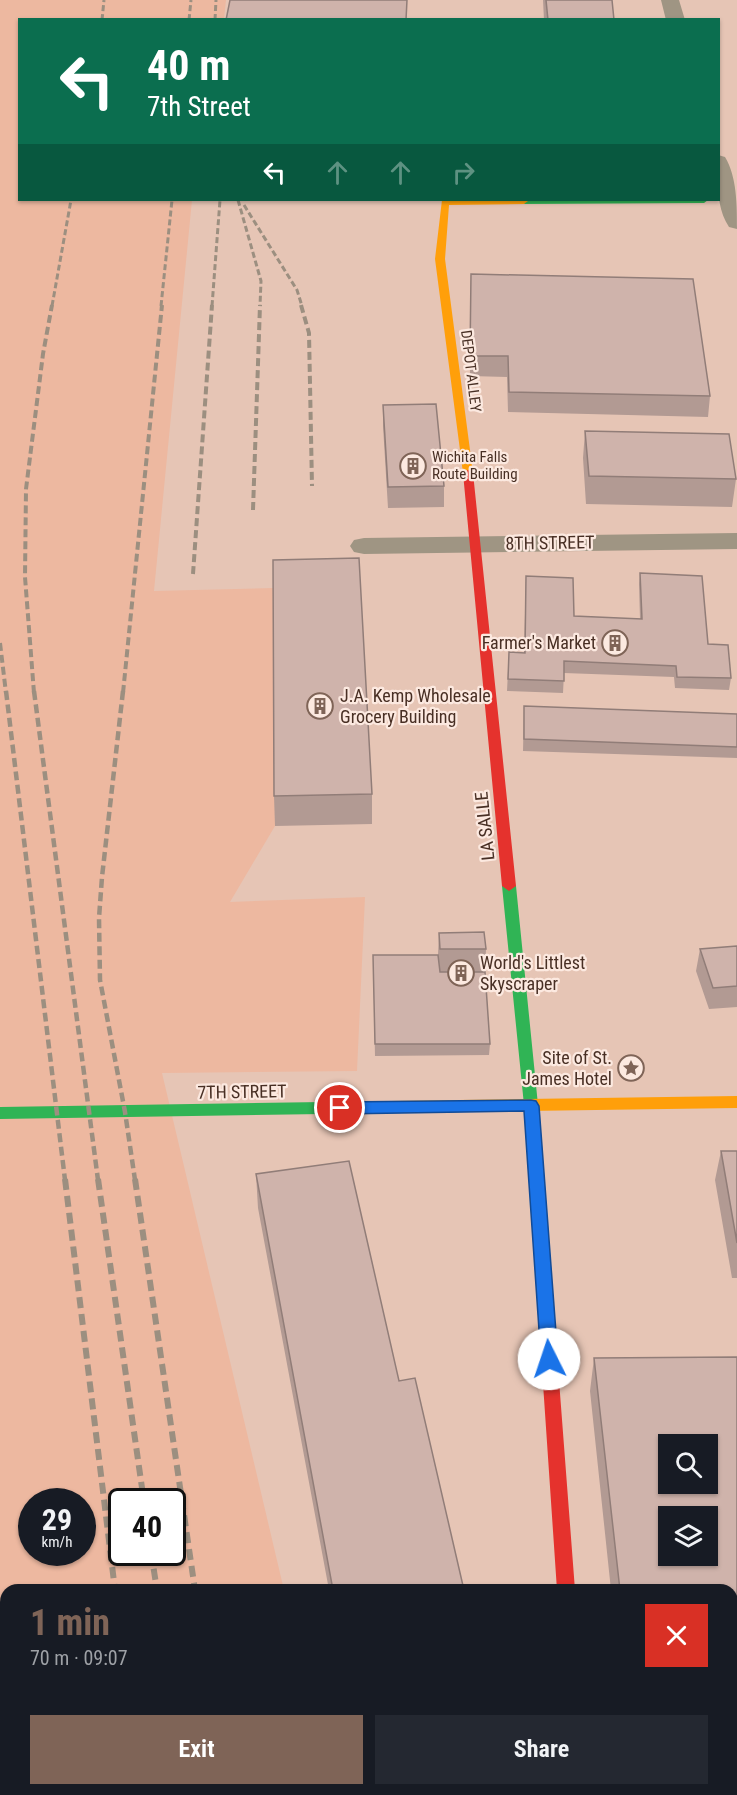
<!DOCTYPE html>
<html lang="en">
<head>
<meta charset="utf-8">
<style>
  body { margin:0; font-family:"Roboto Condensed",sans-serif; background:#242831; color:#f1f3f6; height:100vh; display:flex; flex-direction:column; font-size:22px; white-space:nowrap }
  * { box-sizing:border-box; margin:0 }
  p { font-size:20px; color:#9ea1a6 }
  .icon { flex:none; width:33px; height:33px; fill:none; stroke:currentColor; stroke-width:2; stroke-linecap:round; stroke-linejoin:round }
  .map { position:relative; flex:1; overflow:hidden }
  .side { position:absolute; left:0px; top:1584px; width:738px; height:212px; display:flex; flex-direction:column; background:#171b24; border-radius:18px 18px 0 0; box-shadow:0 2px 4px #0004 }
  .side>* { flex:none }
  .guide { position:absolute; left:18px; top:18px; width:702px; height:183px; border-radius:0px; box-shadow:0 2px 4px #0004; background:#0b6e4f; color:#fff; overflow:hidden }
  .fabs { position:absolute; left:658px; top:1434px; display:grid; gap:12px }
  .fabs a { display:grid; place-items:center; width:60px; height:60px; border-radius:0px; background:#171b24; box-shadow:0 2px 4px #0004; font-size:30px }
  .speed { position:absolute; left:18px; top:1488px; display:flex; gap:12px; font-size:30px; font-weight:700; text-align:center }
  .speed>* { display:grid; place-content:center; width:78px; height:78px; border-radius:50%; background:#171b24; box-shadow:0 2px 4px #0004; line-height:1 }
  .speed small { font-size:15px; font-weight:400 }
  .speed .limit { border:3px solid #111; border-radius:9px; background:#fff; color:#111 }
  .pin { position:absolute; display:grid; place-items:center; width:51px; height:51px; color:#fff; margin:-26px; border:3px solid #fff; border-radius:50%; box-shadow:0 2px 6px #0007 }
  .me { position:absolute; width:66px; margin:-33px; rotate:356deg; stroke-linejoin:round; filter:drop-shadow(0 0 4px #0008) }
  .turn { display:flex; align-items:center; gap:21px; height:126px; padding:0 30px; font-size:27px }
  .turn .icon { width:78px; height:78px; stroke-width:2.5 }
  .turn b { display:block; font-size:42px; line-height:51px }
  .lanes { display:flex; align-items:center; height:57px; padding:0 30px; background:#0003; justify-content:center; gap:30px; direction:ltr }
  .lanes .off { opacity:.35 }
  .round { display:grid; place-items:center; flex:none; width:63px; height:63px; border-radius:0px; background:#242831 }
  .summary { display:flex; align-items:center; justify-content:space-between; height:102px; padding:0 30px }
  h1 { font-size:36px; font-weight:700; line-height:45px; color:#7f6457 }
  .cta { display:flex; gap:12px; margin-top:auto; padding:12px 30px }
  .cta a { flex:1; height:69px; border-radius:0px; background:#7f6457; color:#fff; font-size:24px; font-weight:700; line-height:69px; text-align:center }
  .cta a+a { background:#242831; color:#f1f3f6 }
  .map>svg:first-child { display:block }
</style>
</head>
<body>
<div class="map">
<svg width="737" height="1795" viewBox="0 0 737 1795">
  <rect width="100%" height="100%" fill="#e6c5b5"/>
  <path fill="#edb8a0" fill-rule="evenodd" d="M0,0H226L224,19L20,20V200H192L154,591L274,588L275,826L230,902L365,897L357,1071L162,1073L284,1590H6V1790H331L332,1795H0ZM32,1502H82V1552H32ZM122,1502H172V1552H122Z"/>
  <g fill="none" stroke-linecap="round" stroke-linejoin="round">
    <path fill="#9f9583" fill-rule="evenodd" d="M661,0H679L685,20H666Z
      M718,155L725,157C737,177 737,205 737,229L729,227C715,206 718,178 718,155Z
      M737,533V549L364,554L354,552L350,546L354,540L364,538Z
      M556,1790H603L604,1795H556Z"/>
    <path fill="#30b455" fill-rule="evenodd" d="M521,200H708L704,203L524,204L521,203Z
      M509,881L516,886L538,1105L557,1354L555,1359L549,1361L543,1359L541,1354L524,1105L502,886Z
      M323,1102L328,1104L330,1108L328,1112L323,1114L0,1119V1107Z"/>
    <path fill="#ff9f0a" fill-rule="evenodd" d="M442,200L528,201L524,204L449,205L445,259L473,473L468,476L463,473L435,259Z
      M737,1096V1108L323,1114L318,1112L316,1108L318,1104L323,1102Z"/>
    <path fill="#e5322d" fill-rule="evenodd" d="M468,470L473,473L516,886L509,891L502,886L463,473Z
      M549,1347L555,1349L557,1354L575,1590H557L541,1354L543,1349Z"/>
    <path stroke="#9c8f80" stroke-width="3" stroke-dasharray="6 3" stroke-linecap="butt" d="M102,20L104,0
      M189,20L191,0
      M215,20L216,0
      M238,200L261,281L260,306
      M244,205L297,290L302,306
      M52,306L71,200
      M161,306L172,200
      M212,306L220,200"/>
    <path stroke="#9c8f80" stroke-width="4" stroke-dasharray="8 4" stroke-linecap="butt" d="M301,305L309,333L312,486
      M253,510L260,305
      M193,574L212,305
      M0,643L6,693
      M34,693L25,577L26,489L43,354L52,305
      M123,693L162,305"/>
    <path stroke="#9c8f80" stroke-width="4.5" stroke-dasharray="9 4.5" stroke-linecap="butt" d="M6,691L65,1180
      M34,691L98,1180
      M123,691L102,877L99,918L100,980L125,1112L135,1180"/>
    <path stroke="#9c8f80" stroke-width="6" stroke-dasharray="11 6" stroke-linecap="butt" d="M65,1179L115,1590
      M98,1179L144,1502
      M135,1179L195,1590
      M151,1552L157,1590
      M139,1790L140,1795
      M185,1790L186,1795
      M225,1790L226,1795"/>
  </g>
  <path fill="#b29a93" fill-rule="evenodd" d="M543,0H612L614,20H544Z
    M471,274L710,396L708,417L508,412L507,377L470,376Z
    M383,405L444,486V507L388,508L383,426Z
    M585,431L736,479L732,507L586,504L583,458Z
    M640,573L708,644L731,678L729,690L675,688L674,677L564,673L563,693L507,691L509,652L524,653L526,576L574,616L640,619L639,584Z
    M524,706L737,714V758L523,751Z
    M372,794V824L275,826L274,796Z
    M439,933L486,949L485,972L490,1044L489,1055L375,1056L373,955H438Z
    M737,946V1007L709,1009L696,971L700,949Z
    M721,1151H737V1278H732L715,1180Z
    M256,1174L399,1381L464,1590H329L258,1208Z
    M737,1357V1795H633V1790H732V1590H611L590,1391L594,1358ZM669,1444H708V1484H669ZM669,1516H708V1556H669Z"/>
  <path fill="#cfb3ab" stroke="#917d78" stroke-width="1.5" fill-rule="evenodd" d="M230,0H407L406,20H226Z
    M546,0H612L614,20H548Z
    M471,274L693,279L710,396L509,392L508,356H470Z
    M436,404L444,486L388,487L383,405Z
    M585,431L729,434L736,479L589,476Z
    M359,558L372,794L274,796L273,560Z
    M640,573L702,576L708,644L728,645L731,678L677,677L676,666L564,661V681L508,679L509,652L525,653L526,576L573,578L574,616L642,619Z
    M524,706L737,714V747L524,739Z
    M484,932L486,949H440L439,933Z
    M737,946V986L713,988L700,949Z
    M373,955H438L440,972H485L490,1044H375Z
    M721,1151H737V1243Z
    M349,1161L399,1381L415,1378L464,1590H333L256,1174Z
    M737,1357V1795H643L642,1790H732V1590H620L594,1358ZM669,1444H708V1484H669ZM669,1516H708V1556H669Z"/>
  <path fill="#1a73e8" stroke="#114b97" stroke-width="1.5" d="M531,1100L536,1101L539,1106L558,1359L555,1364L549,1367L543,1364L541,1359L524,1111L340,1114L334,1112L332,1108L334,1104L340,1102Z"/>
  <defs>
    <g id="building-ring" transform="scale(1.35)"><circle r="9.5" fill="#fce9e0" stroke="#7f6457" stroke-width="1.5"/><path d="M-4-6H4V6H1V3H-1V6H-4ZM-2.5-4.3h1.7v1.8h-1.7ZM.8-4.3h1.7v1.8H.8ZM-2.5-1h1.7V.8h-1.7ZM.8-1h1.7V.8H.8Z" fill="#7f6457"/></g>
    <g id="sight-ring" transform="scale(1.35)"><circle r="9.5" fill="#fce9e0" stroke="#7f6457" stroke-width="1.5"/><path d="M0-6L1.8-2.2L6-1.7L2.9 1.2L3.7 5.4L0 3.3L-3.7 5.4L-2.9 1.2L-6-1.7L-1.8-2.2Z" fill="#7f6457"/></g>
  </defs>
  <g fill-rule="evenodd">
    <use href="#building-ring" x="413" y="466"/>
    <use href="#building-ring" x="615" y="643"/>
    <use href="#building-ring" x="320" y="706"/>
    <use href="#building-ring" x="461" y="973"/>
    <use href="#sight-ring" x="631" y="1068"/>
  </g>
  <g text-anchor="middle" stroke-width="4.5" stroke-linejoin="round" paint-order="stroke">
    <g font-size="15" fill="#482f24" stroke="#fce9e0">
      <text transform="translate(471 371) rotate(83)" y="5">DEPOT ALLEY</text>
    </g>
    <g font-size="15" fill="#482f24" stroke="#fce9e0" text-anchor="start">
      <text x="432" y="462">Wichita Falls<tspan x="432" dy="17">Route Building</tspan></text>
    </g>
    <g font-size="18" fill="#482f24" stroke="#fce9e0">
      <text transform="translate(550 543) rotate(-1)" y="6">8TH STREET</text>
      <text transform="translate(485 826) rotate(-96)" y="6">LA SALLE</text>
      <text transform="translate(242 1092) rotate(-1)" y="6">7TH STREET</text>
    </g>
    <g font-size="18" fill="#482f24" stroke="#fce9e0" text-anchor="end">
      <text x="596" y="649">Farmer's Market</text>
      <text x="340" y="702" text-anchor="start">J.A. Kemp Wholesale<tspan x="340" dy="21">Grocery Building</tspan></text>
      <text x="480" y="969" text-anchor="start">World's Littlest<tspan x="480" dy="21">Skyscraper</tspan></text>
      <text x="612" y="1064">Site of St.<tspan x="612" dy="21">James Hotel</tspan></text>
    </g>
  </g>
</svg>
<div class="fabs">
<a><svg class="icon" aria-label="search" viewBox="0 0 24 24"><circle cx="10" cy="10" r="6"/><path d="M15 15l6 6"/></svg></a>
<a><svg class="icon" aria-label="layers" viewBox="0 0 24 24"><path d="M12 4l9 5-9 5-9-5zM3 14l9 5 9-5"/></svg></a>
</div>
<div class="speed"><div>29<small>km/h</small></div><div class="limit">40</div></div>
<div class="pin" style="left:340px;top:1108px;background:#d93025"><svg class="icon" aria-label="arrive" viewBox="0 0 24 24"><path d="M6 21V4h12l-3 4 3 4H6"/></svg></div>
<svg class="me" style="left:549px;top:1359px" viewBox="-20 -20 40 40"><circle r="19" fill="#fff"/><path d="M0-13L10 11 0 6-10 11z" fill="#1a73e8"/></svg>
<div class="guide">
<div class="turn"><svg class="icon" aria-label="left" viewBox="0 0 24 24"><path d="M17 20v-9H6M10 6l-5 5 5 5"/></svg><div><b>40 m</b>7th Street</div></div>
<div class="lanes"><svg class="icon" aria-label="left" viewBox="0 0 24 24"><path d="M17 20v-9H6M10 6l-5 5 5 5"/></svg><svg class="icon off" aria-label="ahead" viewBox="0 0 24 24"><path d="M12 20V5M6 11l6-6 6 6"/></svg><svg class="icon off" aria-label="ahead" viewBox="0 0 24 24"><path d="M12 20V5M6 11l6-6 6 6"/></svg><svg class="icon off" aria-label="right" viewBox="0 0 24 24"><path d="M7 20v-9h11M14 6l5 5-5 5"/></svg></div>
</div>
<section class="side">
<div class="summary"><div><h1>1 min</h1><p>70 m · 09:07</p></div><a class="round" style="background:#d93025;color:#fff"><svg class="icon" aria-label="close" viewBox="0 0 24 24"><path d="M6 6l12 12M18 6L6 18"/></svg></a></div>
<div class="cta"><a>Exit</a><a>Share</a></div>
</section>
</div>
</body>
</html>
